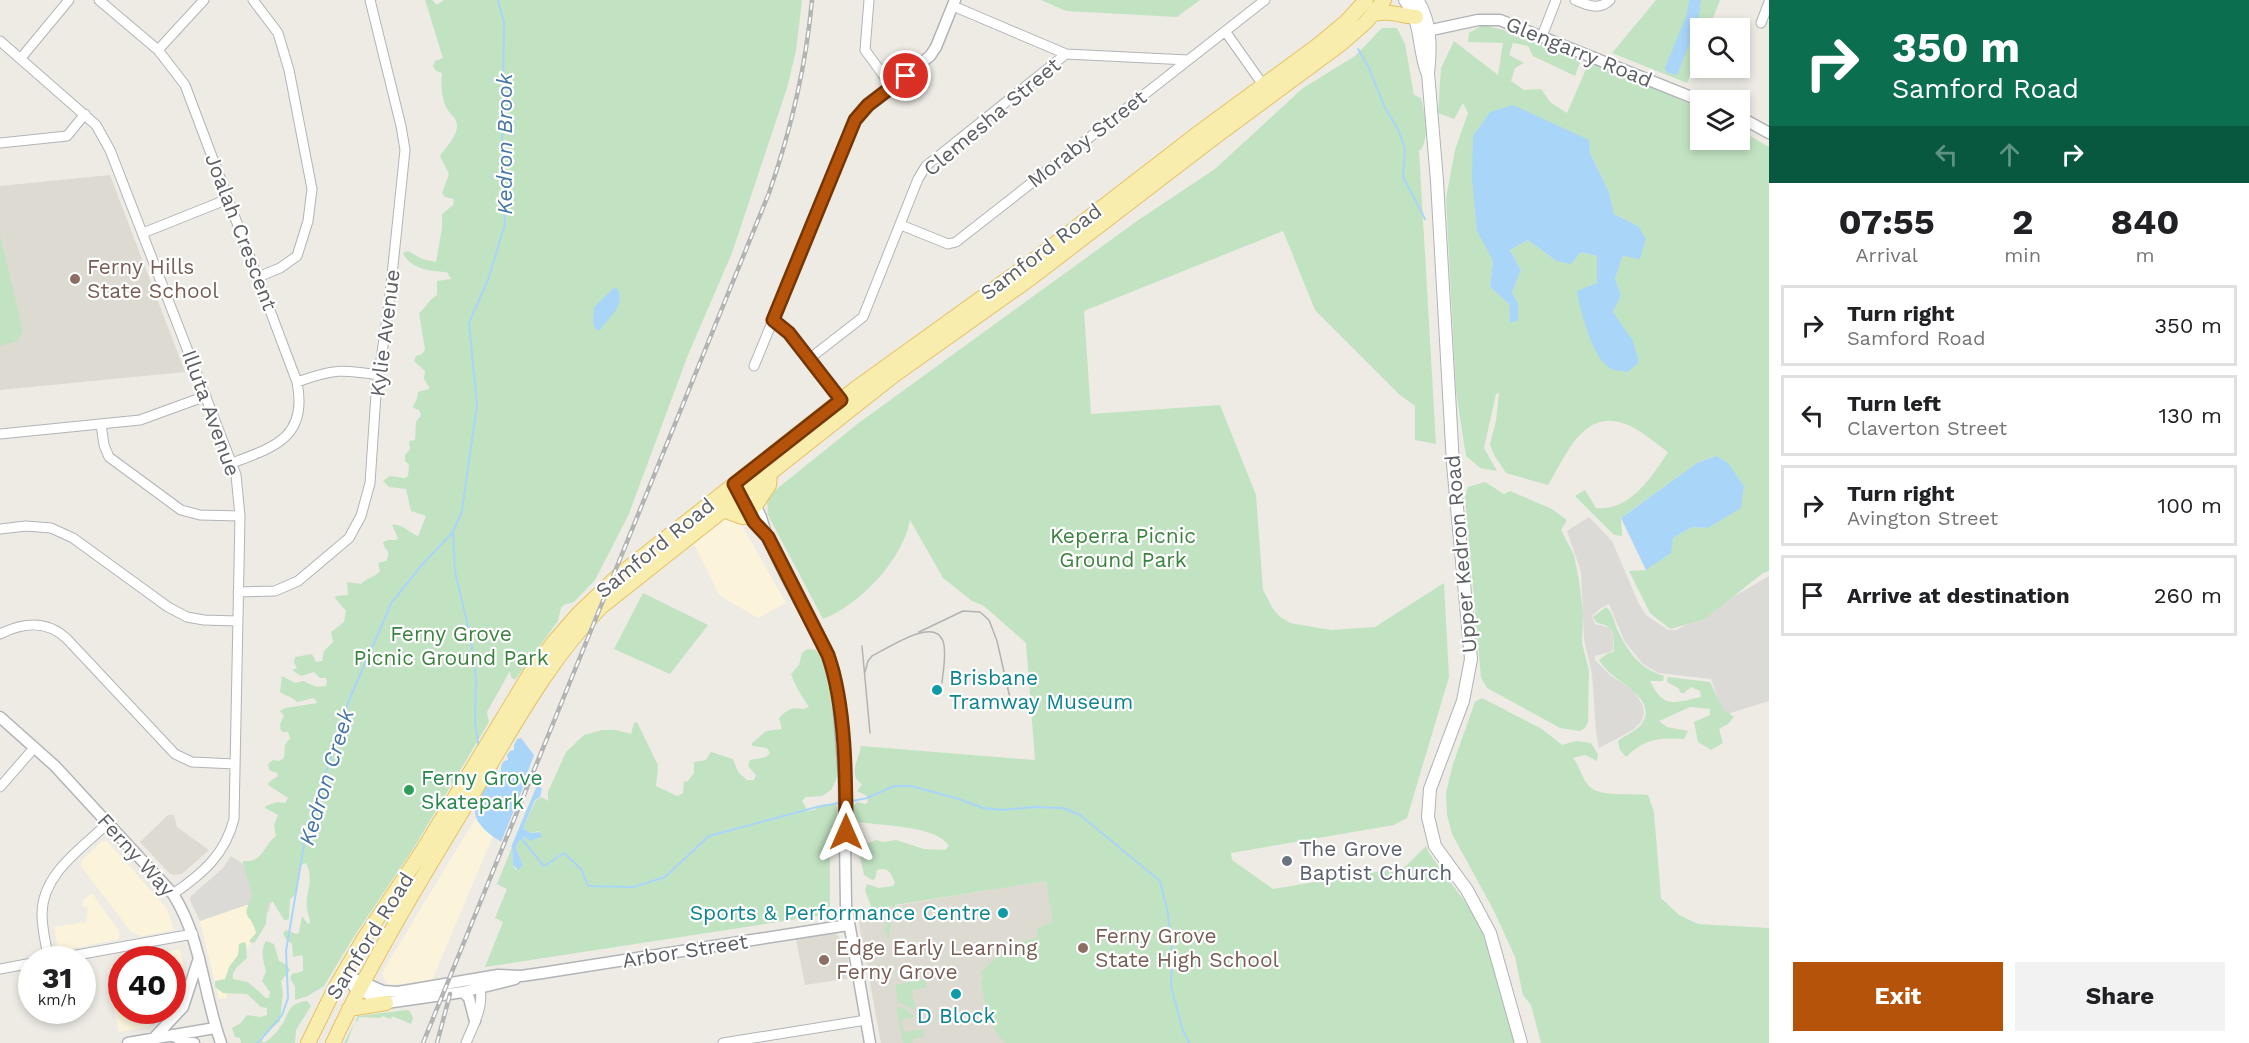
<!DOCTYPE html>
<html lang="en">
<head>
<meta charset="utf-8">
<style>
  body { margin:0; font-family:"Work Sans",sans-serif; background:#f2f2f2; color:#202124; height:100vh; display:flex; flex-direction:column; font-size:22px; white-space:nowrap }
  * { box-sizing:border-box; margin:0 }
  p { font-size:20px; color:#757577 }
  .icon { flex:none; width:33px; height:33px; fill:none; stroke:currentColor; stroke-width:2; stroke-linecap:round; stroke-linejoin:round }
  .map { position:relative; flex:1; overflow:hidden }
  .side { display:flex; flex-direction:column; background:#fff; width:480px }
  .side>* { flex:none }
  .top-card { background:#0b6e4f; color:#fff; overflow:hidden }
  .tools { position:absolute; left:1690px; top:18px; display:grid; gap:12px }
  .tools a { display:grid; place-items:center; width:60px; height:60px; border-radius:0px; background:#fff; box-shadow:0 3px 9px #0003; font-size:30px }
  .speed { position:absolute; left:18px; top:946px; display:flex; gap:12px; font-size:30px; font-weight:700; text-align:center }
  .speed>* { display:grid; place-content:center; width:78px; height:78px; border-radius:50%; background:#fff; box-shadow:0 3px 9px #0003; line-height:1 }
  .speed small { font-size:15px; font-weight:400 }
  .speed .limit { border:9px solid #d22; background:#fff; color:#111 }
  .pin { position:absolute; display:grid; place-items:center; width:51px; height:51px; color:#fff; margin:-26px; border:3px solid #fff; border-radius:50%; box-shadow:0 2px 6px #0007 }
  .me { position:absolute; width:66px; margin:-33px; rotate:0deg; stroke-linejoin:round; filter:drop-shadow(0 0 4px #0008) }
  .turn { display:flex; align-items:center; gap:21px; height:126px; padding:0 24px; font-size:27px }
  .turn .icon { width:78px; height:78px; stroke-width:2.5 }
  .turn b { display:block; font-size:42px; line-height:51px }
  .lanes { display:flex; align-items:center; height:57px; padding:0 24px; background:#0003; justify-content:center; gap:30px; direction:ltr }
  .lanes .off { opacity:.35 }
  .eta { display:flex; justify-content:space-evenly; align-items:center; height:102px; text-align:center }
  .eta b { font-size:36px; font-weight:700; line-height:42px }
  .primary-button { display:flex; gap:12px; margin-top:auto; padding:12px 24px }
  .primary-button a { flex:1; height:69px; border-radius:0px; background:#b45309; color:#fff; font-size:24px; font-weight:700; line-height:69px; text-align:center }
  .primary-button a+a { background:#f2f2f2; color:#202124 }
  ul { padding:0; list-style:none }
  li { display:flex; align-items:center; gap:18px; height:81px; margin:0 12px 9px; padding:0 12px; border:3px solid #e0e0e0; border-radius:0px }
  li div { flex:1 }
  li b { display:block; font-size:22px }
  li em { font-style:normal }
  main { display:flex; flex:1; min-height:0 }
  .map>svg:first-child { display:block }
</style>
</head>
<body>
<main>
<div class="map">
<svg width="1769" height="1043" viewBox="0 0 1769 1043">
  <rect width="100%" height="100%" fill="#edebe4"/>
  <path fill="#fbf4db" d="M726,518H732L740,522L786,603L758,618L719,595L694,544Z
    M475,819L493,836L432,980L392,985L386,983L382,973Z
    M107,841L167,909L174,930L141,936L131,932L81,866V861L101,842Z
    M92,893L119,931V939L61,951L58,949L54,927L86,922L88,908L82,906L84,899Z
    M256,902L268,913L261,928L240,958L226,991L227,998L219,999L200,921Z
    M180,949L184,971L173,1006L172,960L126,959Z
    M121,997L122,1011H167L147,1027L119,1032L112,998Z"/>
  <path fill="#dcdad6" d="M1589,517L1612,541L1638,602L1646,615L1668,630H1677L1769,576V701L1724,715L1711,679L1658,673L1643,664L1625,642L1609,604L1601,608L1592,616L1595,624L1610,628L1613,636V651L1595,656V660L1610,675L1634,691L1643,706L1644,714L1641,722L1633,730L1599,748L1596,732L1592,674L1584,639L1581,572L1567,531Z
    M231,856L276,886L268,913L255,902L200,921L190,900L191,896L223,868Z"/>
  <path fill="#dddad2" d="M110,175L185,372L0,390V186Z
    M168,815H174L177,827L209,850L182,874L173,875L169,873L140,842Z
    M1123,868L1222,1043H881L857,912Z
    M832,933L837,935L845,943L851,978L805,985L796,939Z"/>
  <path fill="#c2e3c2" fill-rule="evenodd" d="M425,0H432L437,5L444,0H802L796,51L787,88L732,253L688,355L628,516L595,580L574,602L564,605L561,608L558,621L515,680L511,677L510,671L487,712L489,722L413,849L353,938L324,986L308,996L295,1000V987L290,978L292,974L303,971V957L301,955L293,957L292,944L285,938L283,933L286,930L296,934L299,933L302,916L308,924L310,923C310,917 307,913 307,908C305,891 315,880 306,863L301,865C293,880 305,889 290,899L289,918L287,920H284L273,902H268L266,924L255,942L252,943L249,941L256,933C251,911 240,922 252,896L243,863V861C263,863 263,846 276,836L274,825L278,815L265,808L266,806L277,802L285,803L288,798L268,785L269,782L278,776L277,773L269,770L268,764L273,760L279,761L284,758L285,745L290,738L288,732H282C278,726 281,721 284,716L280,711L285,708L317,703L314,698L297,702C290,695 284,696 280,692L282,676L295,683L303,681L317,687L326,686L327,681L326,678H320L314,672L301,676L292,670L297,668L294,663L295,657L312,654L316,662L322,661L324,651L333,642L331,632L344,622L346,611L335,598L336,596L348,595L347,582L361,584C367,578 375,577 380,571L378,563L386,561C392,549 384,551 383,542L388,540H396L398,538L392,525C402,523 409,533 418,536L426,516L411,511L406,489L389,487L383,481L390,476L405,478L408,476L409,465L405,461V455L410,449L409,441L415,440L416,422L421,415L419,410L413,408C414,403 418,399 418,392L429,389V387L424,379L425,371L414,361L416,356L422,354L425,349L419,313C427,307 428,300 437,295V281L451,279L447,272C432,272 410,269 403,253L408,251L422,259L436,262L442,228V214L453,205L454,199L445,197L442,193L449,174L440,156C445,148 452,142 456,132C460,118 451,117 446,107C441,96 441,85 442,73L436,71L433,66L435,61L443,58Z
    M1041,0H1200L1177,17L1066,11Z
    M1656,0H1720L1709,28H1701V48L1687,83L1612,53Z
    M1483,25L1507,31L1581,60L1575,76L1533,56L1528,46L1513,43L1509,55L1524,63L1515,68L1511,81L1524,90L1541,89L1550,102L1567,113L1589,62L1672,95L1701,110V140H1740V130L1769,147V571L1763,573L1705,619L1670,629L1650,613L1629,571L1646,570L1670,553L1673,538L1692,527L1708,528L1716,456L1697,463L1621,518L1622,536L1614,535L1575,496L1585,490L1596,508C1629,512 1652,477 1668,452C1655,443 1642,431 1628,425C1584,406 1567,454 1548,485L1506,473L1494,455L1490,444L1496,421L1499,393L1496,394L1484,448L1497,471L1480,468L1466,456L1456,391L1446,198L1455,150L1468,113L1463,103L1454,119L1438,113L1441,68L1454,41L1498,75L1503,43L1468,42L1469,33ZM1589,140L1590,153L1609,192L1614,214L1638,226L1623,256L1615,279L1621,295L1613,312L1597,283V256L1581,252L1556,261L1528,240L1510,250L1521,270L1512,292L1518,303L1510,322L1509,304L1490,287L1493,261Z
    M1382,28H1397L1405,44L1414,95L1421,98C1425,115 1430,134 1421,150H1419L1436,444L1415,440V406L1400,395L1315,310L1283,231L1084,311L1091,414L1220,405L1256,495L1263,590L1273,609L1279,616L1290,623L1331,630L1375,627L1444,583L1449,677L1407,818L1394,825L1231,853L1232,860L1273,889L1405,867L1426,846L1429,853L1474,914L1482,931L1517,1043H1005L994,1030L991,1014L986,1009L981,982L983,978L981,972L1010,945L1038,937L1037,928L1053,922L1046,881L895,905C894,918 888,931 889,942L884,928L886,927L885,922L891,921L893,906L872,909L865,890L867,884L879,888L893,886L895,883C891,874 889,866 877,870L875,879L872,880L864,875L860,857L865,844L876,840L884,842L896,840L924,849L945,850L949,846C936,825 881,826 859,822L853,815V806L857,802L865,804L868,802L867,796L857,791L862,784C847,775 859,760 861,746L1035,760L1026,643L984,606L972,601L943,578L910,520C903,559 860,605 823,619L768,515L767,499L773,492L860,422L1137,221L1215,169L1303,88L1355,56Z
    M0,235L23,331L18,341L0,346Z
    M1485,482L1504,494L1510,491L1552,509L1567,520L1561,530L1574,555L1579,580L1583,613L1582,643L1589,670L1588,722L1585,728L1580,731L1560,728L1487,688L1481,678L1465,497L1468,487Z
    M643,593L708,625L670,674L614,649Z
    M1606,607C1613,613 1614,621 1617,629C1628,652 1639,668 1664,676L1663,681H1650C1664,709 1673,703 1701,697L1700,691L1691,687L1684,693H1681L1678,688L1667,682L1668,677L1710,682L1723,709L1734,717L1728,724L1719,729L1723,743L1711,750L1698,742L1694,722L1710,715V709L1690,707L1659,721L1667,727L1688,731L1684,739C1660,737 1644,739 1626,757L1620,750L1618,741C1625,735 1635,732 1641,725C1657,704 1629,688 1615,677C1609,673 1603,666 1599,660L1608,653L1614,652C1613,635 1616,626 1597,623L1593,617Z
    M807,649L816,650C831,666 840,744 838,768C838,776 835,783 831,790L822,796L806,797L802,801L808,811L814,810L824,804L836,805C841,817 832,824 831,837C829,862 830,888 830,914L485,967L503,922L495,918L507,889L497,884L512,847L513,865L516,870L523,865L516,848L519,841L525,837L531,841L535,838L540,839L539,831L530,833L523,828L536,800L542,797L548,801V792L566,752L584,735L602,730H616L631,734L634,723L637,722L658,765L656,786L677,796L683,793L684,781L687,782L694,773V762L706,760L711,752L733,759L738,772L747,780H754L756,775L748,766L750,760L766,757L770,753L767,748L752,746V743L766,731L782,729L779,718C788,709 792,707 804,709L809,707C801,695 795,686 791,674L799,665L802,653Z
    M1482,698L1542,729L1562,745L1576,741L1591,743L1598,754L1597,761L1585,755L1573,758C1580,766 1582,780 1590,787C1600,797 1633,793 1648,795L1654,812L1661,898L1679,915L1698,924L1769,928V1043H1541L1531,1005L1523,995L1515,957L1494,911L1452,834L1447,815L1446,793L1453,764L1475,702Z
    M266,941L274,944L279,961L287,965L290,970L281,981L283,993L280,1021L260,1038L263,1042H266C271,1037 277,1033 280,1027C290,1015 286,1003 307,1001L311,1006L296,1030L295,1043H241L240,1038L235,1037L232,1028L241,1023L247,1015L260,1017L267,1015V1008L261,1007L247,994L223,993L215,987V981L225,979L229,967L238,955L239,944L244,942L246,944L247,958C241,964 231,970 233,979L248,982L266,998H269L270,992L262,981L266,971C263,962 260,950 266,941Z
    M925,979L927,988L912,990L916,1011L898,1002L895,985Z
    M902,1007L916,1017L901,1020L904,1032L923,1029L924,1037L913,1039V1043H903L896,1008Z
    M406,1010L410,1011L413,1018L411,1024L392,1016L391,1019L383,1016L380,1018L359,1017L358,1021H355L347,1043H344L358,1016Z"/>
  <path fill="#a9d5f8" d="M1689,0H1701L1698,22L1677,75L1667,73L1665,68L1687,14Z
    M1513,105L1589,140L1590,153L1609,192L1614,214L1638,226L1646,239L1640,259L1623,256L1615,279L1621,295L1613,312L1633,341L1639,362L1628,372C1623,371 1614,371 1610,368C1592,358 1580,310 1577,291L1597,283V256L1581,252L1571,264L1556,261L1528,240L1510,250L1521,270L1512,292L1518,303V321L1510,323L1509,304L1490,287L1493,261L1477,231L1472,179L1473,136L1490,112Z
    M614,288L618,289C625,307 610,316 600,330H596L593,324L594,307Z
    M1716,456L1728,463L1744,486L1741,508L1708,528L1692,527L1673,538L1671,553L1646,570L1621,518L1697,463Z
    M521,738L534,755L528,771L536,786L542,788L540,797L535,800L523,828L530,833L540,832L542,837L530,841L524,837L519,841L516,848L523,865L518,870L513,865L512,847C497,841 473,826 475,808L479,807L477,798L496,766L498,772L501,771V766L504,761L508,760L507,755L510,751L514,750V745L517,739Z"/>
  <path fill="#edebe4" d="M529,773L533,775L538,783L511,847L501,842Z"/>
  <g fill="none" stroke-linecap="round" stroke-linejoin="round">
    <path stroke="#a9d5f8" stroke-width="2" d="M1358,49L1369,68L1385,108L1398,129L1405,149L1403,177L1425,219
      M453,532L455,572L470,634L476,678L475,722L479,749
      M848,802L867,798L894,786H911L959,799L983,808L1002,810L1033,807L1063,808L1080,815L1160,881L1168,913L1172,952L1171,986L1182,1028L1189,1043
      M521,838L544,866L564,853L581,869L588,886L634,887L665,877L709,836L817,807L839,803
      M258,1043L282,1015L288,998L286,951L305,839L349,700L392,602L421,566L453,532L462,511L477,404L469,323L488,280L505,224L502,161L504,23L498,0"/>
    <g stroke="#b1b4b8" stroke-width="11">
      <path id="minor" d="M99,0L158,50L185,85L297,382C308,437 275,447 232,463
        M253,0L278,33L289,70L312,189L308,221L297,256L280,268L258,277
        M869,0L865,50L892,87
        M1575,0C1587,5 1599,11 1610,0
        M953,6L1066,54L1188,60
        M1761,23L1769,2
        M1225,31L1266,89
        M1542,36L1556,0
        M0,41L96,125L110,150L236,475L240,516L234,819C225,855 202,874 173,894
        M158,50L204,0
        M21,58L69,0
        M0,143L67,136L85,114
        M901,225L948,244L956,242L1265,0
        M143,233L228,199
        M809,359L863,317L918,179L926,166L1066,54
        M754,366L773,320
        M297,382C334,369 341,369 379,375
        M101,424L104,445L109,457L181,510L200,515L240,516
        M0,434L140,420L206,396
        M0,529L26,526L51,528L73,538L168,607L187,617L204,620L237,621
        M238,592L275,591L298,581L349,538L361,516L370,483L376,394L389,304L405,150L401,126L370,0
        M0,634C24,622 47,620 67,639L175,754L192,762L235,764
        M0,787L34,748
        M49,960C46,945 42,930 42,914C42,874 81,849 108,823
        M49,960L193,934
        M0,969L32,963
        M466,1043C475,1021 485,1006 479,982
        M723,1043L866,1020"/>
    </g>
    <g stroke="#b1b4b8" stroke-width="13">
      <path id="tertiary" d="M1422,32L1478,20H1500L1701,101
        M1740,117L1769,133
        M845,405L789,333L773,320L855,120L868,105L930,56L936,47L955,0
        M745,485L761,517L767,537L786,576L828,655L834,671L837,686L844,777L846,905L870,1043
        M738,492L754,522L765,534
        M0,717L55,766L173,894C202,940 203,993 221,1043
        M344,974L383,991L398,992L498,975L521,976L542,973L848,925
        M354,987L386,1003L463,992L515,979
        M463,992L469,998L475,1021
        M172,1035L181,1040L194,1043
        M154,1038L183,1007L199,958
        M128,1043L215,1028"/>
    </g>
    <g stroke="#b0b3b8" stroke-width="14">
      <path id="secondary" d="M1405,0C1422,21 1418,48 1427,72
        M1417,0C1431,20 1431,49 1428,73L1437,181L1453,464L1471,659L1463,701L1430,789L1428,817L1435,846L1467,890L1490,933L1521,1043"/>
    </g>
    <g stroke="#e6c264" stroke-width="16">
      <path id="primary" d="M1374,14C1390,10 1400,16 1416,17
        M755,506L769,485L770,473
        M723,510L742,517H751
        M349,1009L386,1003
        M308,1043L334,990L363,940L423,850L531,672L553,643L578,614L619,575L855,389L1030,263L1197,134L1317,46L1346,22L1366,0
        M333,1043C374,955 425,873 475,790C514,726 548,661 601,607L893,376L1031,278L1215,137L1342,43L1366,22L1384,0"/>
    </g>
    <use href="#minor" stroke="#fff" stroke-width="9"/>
    <use href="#tertiary" stroke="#fff" stroke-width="10"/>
    <use href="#secondary" stroke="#fff" stroke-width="12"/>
    <use href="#primary" stroke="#f9edad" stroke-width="14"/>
    <path stroke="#b2b3b3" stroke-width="1.5" d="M919,632L963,611L980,612L989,620L997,641L1010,698
      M862,646L870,733
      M865,672L868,661L872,656C887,649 934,616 943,641C947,653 943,671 942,683"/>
    <g stroke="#b2b3b3" stroke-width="4.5">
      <path id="rail" d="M423,1043L769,193C791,130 806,66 812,0
        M437,1043L450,994"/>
    </g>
    <use href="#rail" stroke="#fff" stroke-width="2" stroke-dasharray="7" stroke-linecap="butt"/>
  </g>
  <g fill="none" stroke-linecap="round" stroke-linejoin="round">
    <g stroke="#753606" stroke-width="15">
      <path id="route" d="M846,832C846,779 846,706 828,655L768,537L754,522L734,484L841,400L789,333L773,320L855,120L868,105L906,76"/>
    </g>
    <use href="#route" stroke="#b45309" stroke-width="10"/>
  </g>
  <g fill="#8d6e63" stroke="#fff" stroke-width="2">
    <circle cx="75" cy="279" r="6"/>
    <circle cx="1083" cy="948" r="6"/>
    <circle cx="824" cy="960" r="6"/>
  </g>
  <g fill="#0f9aa8" stroke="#fff" stroke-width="2">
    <circle cx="937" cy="690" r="6"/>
    <circle cx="1003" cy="913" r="6"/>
    <circle cx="956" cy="994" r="6"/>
  </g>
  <circle fill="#2e9e5b" stroke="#fff" stroke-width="2" cx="409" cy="790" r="6"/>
  <circle fill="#6b7280" stroke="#fff" stroke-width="2" cx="1287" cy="861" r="6"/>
  <g text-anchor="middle" stroke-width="4.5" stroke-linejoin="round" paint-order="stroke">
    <g font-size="21" fill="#5c5f63" stroke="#fff">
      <text transform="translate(1579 52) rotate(22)" y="7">Glengarry Road</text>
      <text transform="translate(992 117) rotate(-40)" y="7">Clemesha Street</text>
      <text transform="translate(1087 139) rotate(-38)" y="7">Moraby Street</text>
      <text transform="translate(241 232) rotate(69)" y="7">Joalah Crescent</text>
      <text transform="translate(1041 252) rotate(-37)" y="7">Samford Road</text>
      <text transform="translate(385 333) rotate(-83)" y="7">Kylie Avenue</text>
      <text transform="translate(211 413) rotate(70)" y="7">Illuta Avenue</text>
      <text transform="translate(655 548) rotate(-39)" y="7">Samford Road</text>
      <text transform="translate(1461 554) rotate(-95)" y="7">Upper Kedron Road</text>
      <text transform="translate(136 855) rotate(48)" y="7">Ferny Way</text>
      <text transform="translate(370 936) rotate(-58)" y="7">Samford Road</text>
      <text transform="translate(685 951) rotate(-9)" y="7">Arbor Street</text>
    </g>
    <g font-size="21" fill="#785e54" stroke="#fff" text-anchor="start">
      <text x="87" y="274">Ferny Hills<tspan x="87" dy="24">State School</tspan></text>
      <text x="1095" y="943">Ferny Grove<tspan x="1095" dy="24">State High School</tspan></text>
      <text x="836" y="955">Edge Early Learning<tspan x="836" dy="24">Ferny Grove</tspan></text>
    </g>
    <g font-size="21" fill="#3c823f" stroke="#fff">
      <text x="1123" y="543">Keperra Picnic<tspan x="1123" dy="24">Ground Park</tspan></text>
      <text x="451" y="641">Ferny Grove<tspan x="451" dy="24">Picnic Ground Park</tspan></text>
    </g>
    <g font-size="21" fill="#0d838f" stroke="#fff" text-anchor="start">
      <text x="949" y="685">Brisbane<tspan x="949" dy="24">Tramway Museum</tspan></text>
      <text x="991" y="920" text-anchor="end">Sports &amp; Performance Centre</text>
      <text x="956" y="1023" text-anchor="middle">D Block</text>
    </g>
    <g font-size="21" fill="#27864d" stroke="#fff" text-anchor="start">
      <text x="421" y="785">Ferny Grove<tspan x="421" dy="24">Skatepark</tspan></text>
    </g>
    <g font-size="21" fill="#5b616d" stroke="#fff" text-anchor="start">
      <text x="1299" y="856">The Grove<tspan x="1299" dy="24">Baptist Church</tspan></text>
    </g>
    <g font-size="22" font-style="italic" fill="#4776a9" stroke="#fff">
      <text transform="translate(504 144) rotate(-90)" y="8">Kedron Brook</text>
      <text transform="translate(326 777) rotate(-73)" y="8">Kedron Creek</text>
    </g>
  </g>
</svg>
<div class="tools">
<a><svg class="icon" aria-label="search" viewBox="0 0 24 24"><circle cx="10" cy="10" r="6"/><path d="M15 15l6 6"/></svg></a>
<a><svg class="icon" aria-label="layers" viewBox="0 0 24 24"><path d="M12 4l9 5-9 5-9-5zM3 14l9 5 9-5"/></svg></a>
</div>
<div class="speed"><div>31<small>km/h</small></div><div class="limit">40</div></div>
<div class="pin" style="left:906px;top:76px;background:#d93025"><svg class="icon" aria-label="arrive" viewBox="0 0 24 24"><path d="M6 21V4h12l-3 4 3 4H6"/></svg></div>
<svg class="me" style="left:846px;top:832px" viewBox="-20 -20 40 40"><path d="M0-17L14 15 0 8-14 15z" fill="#b45309" stroke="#fff" stroke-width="4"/></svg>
</div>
<section class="side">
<div class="top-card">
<div class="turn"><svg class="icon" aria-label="right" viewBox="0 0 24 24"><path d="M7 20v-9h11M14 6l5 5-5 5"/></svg><div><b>350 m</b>Samford Road</div></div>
<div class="lanes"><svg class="icon off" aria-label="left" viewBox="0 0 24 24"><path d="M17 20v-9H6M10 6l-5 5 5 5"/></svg><svg class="icon off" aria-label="ahead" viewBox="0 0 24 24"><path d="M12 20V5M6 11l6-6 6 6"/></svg><svg class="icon" aria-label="right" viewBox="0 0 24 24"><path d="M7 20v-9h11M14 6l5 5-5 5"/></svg></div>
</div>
<div class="eta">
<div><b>07:55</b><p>Arrival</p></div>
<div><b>2</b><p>min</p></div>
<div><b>840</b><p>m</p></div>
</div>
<ul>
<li><svg class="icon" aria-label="right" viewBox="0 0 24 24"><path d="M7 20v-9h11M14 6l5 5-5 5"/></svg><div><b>Turn right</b><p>Samford Road</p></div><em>350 m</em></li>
<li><svg class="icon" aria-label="left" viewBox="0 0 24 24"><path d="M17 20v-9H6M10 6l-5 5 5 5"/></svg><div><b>Turn left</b><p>Claverton Street</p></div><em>130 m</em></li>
<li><svg class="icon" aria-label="right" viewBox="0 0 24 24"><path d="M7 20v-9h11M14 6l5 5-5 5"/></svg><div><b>Turn right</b><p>Avington Street</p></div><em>100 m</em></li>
<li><svg class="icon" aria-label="arrive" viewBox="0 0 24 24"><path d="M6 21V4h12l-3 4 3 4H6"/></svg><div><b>Arrive at destination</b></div><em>260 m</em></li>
</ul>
<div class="primary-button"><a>Exit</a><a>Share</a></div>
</section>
</main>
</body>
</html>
